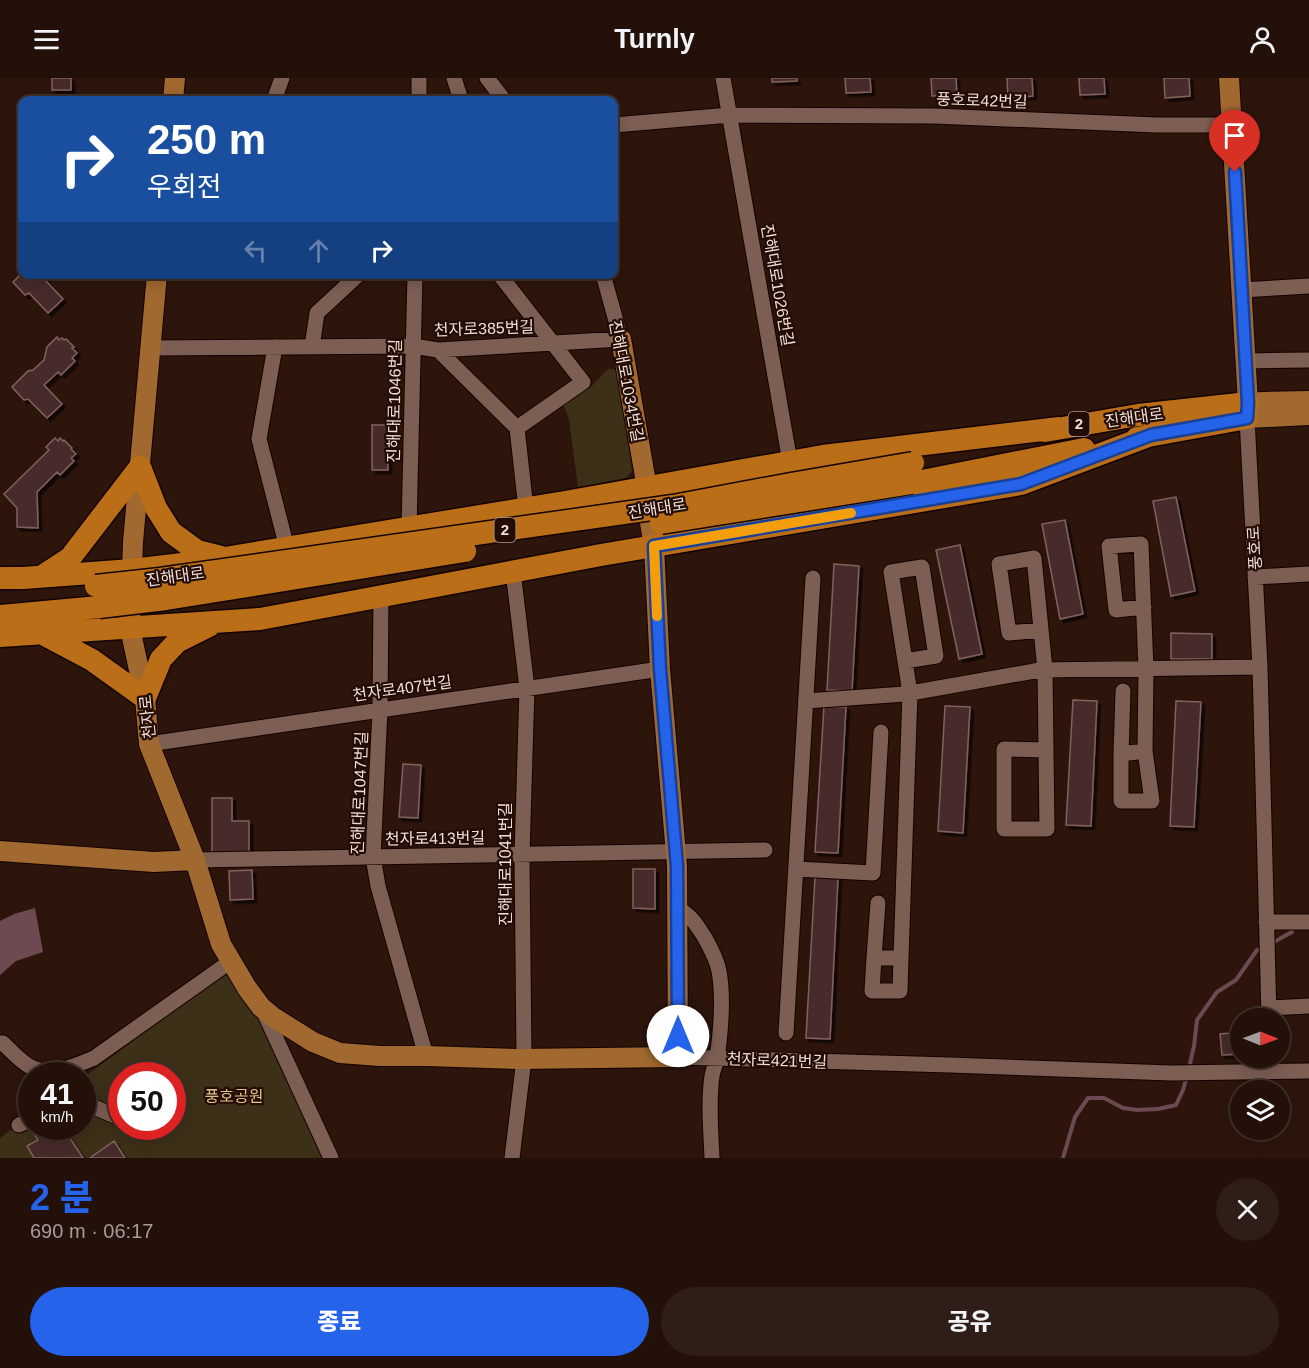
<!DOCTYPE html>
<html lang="ko">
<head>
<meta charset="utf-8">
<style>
  body { margin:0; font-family:Helvetica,"Noto Sans KR",sans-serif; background:#2e1e17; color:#f1f3f6; height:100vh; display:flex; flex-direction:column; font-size:22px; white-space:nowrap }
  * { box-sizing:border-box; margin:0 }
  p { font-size:20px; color:#a29d9c }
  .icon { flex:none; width:33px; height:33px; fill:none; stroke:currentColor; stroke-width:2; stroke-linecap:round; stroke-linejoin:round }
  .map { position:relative; height:1080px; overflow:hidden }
  .sheet { display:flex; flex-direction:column; background:#221009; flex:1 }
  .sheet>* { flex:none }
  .hud { position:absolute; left:18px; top:18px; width:600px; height:183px; border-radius:12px; box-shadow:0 3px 15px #0003,0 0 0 2px #3f302a; background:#1a4fa0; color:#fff; overflow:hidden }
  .needle { width:39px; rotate:91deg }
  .controls { position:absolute; left:1230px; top:930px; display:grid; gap:12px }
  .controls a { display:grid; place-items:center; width:60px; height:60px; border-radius:50%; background:#221009; box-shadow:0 3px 15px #0003,0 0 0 2px #3f302a; font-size:30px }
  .speed { position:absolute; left:18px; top:984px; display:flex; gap:12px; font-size:30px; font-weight:700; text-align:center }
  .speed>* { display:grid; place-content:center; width:78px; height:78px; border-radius:50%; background:#221009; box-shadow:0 3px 15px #0003,0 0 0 2px #3f302a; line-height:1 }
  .speed small { font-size:15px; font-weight:400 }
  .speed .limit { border:9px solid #d22; background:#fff; color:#111 }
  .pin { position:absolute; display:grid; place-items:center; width:51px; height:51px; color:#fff; margin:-62px -26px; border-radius:50% 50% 50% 0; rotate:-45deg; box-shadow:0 0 6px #0007 }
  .pin .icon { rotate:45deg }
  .me { position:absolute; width:66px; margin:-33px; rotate:0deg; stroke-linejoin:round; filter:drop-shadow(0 0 4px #0008) }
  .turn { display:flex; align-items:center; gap:21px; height:126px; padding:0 30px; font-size:27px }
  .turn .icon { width:78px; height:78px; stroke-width:2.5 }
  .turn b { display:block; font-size:42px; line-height:51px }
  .lanes { display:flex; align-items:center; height:57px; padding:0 30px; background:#0003; justify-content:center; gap:30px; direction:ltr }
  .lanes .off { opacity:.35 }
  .round { display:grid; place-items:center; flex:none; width:63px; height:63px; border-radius:32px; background:#2e1e17 }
  .overview { display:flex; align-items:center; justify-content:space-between; height:102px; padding:0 30px }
  h1 { font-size:36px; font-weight:800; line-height:45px; color:#2563eb }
  .action { display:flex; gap:12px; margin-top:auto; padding:12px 30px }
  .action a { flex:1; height:69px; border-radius:36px; background:#2563eb; color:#fff; font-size:24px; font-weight:800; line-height:69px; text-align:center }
  .action a+a { background:#2e1e17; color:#f1f3f6 }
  header { display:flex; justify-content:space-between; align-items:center; height:78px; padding:0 30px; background:#221009; font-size:27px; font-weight:800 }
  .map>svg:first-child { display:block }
</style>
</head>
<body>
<header><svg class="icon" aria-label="menu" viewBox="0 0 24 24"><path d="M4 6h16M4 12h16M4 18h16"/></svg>Turnly<svg class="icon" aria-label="person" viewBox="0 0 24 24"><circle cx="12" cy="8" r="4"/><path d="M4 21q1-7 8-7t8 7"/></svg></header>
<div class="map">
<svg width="1309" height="1080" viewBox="0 0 1309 1080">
  <defs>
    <filter id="shadow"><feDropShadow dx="3.5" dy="3.5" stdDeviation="0" flood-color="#0009"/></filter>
  </defs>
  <rect width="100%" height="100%" fill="#2d150c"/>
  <path fill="#3d3018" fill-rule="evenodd" d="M608,291L618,292L632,393L626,400L578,409L569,341L563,326L584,309L589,311Z
    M234,888L336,1080H0V1060L31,1037L32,1048H82L83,1000ZM122,998H172V1048H122Z"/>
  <path fill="#6d4952" d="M35,830L43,874L16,883L0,897V843L14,836Z"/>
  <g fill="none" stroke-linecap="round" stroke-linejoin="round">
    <path stroke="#6d4952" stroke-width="4" d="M1272,865L1292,854
      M1189,990L1194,968L1197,942L1217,914L1236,902L1257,872L1262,870
      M1063,1080L1075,1039L1088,1020H1104L1123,1030L1137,1032L1158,1031L1176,1027L1183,1012L1187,998"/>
  </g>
  <path fill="#472b29" stroke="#82615f" stroke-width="1.5" filter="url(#shadow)" d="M52,0H71V12H52Z
    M772,0H797V3L772,4Z
    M845,0H870L871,14L846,15Z
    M931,0H956L957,17L932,18Z
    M1007,0H1032L1033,18L1008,20Z
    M1079,0H1104L1105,16L1080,17Z
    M1164,0H1189L1190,18L1165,20Z
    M22,195V196H50L45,202L63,221L48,235L29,215L25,217L13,204Z
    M57,259L59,262L62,260L64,262L66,261L74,269L72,270L77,275L72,280L75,283L61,297L58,294L44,307L62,326L47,340L28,321L24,322L12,309L28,293L33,292L44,282L47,269Z
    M372,347H387L388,392H372Z
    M55,360L58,363L60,360L63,363L64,362L72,370L71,371L76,376L71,380L74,383L60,397L57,394L37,414L38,450L17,449V430L4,416L49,372L46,369Z
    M1176,419L1195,513L1171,518L1153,423Z
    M1065,442L1083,536L1060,541L1042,446Z
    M960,467L982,576L959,581L936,472Z
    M834,486L859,488L852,613L827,612Z
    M1171,555L1212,556V581H1171Z
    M1073,622L1097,623L1091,748L1066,747Z
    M1176,623L1201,624L1194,749L1170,748Z
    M824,628L846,629L838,775L815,774Z
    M945,628L970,629L963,755L938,753Z
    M403,686L421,687L418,740L399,739Z
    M212,720H232V743H249V775H212Z
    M633,791H655V831L633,830Z
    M252,792L253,821L230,822L229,793Z
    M815,799L838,800L830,961L806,960Z
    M1240,954V976L1222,977L1220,956Z
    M28,1047L32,1048H62L83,1080H34L27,1068L38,1062Z
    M114,1063L125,1080H90Z"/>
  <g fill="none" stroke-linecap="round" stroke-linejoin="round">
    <g stroke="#140200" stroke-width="17">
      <path id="minor" d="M454,0L461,22
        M487,0L504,22
        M723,0L790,384
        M274,22L282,0
        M419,22V0
        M614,47L730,37L934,38L1157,47H1232
        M499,196L583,304L517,350L526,431
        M1241,212L1309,208
        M275,269L259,361L287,470
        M312,269L317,235L359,196
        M150,270L413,268L438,272L621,261L603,196
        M438,272L517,350
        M1246,283L1309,282
        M1247,340L1260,589L1269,940
        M409,450L415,196
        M1255,499L1309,496
        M381,518L380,632L373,779L378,808L426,978
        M1144,529L1116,532L1109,468L1141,466L1146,591L1145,673L1152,723H1121V676L1145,673
        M1041,552L1009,555L999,486L1034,480L1045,592L1047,751H1004V671L1046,672
        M806,623L905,616L1040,592L1260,589
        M149,666L660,591
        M1121,676L1123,613
        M195,782L765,772
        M796,791L873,795L881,654
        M677,830C691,837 697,847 705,860C710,869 717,882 719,893C724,921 721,952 717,980C716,986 713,992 712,998C708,1025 711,1053 712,1080
        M1266,844H1309
        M874,880L878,825
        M901,880H874L872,913H900L901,880L910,615L891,494L922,489L936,578L905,583
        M262,930L331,1080
        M1269,930L1309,928
        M786,955L813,500
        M0,965H3C11,973 19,982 29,988C49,1000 75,988 94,980L231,883
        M678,979L950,987L1171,995L1309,993
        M82,1024L122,1041
        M19,1047L32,1041
        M512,1080L524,981L522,777L527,610L513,493"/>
    </g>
    <g stroke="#140200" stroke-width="22">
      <path id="major" d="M1229,0L1248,325L1247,340L1309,337
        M173,22L175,0
        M157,196L133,464L130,550L145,620L149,666L195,782L221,866L247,910L261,929L273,939L313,964L340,975L380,978H426L518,981L678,979L677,788L660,591L654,468L649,439L647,410L621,261
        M1248,325L1263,324L1309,323
        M0,773L154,784L195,782"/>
    </g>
    <g stroke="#140200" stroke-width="25">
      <path id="highway" d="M1045,353L1138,337L1248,325
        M1137,360L1247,340
        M140,389L156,430L171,454L197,473L221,479
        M912,405L1084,371
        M44,497L70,480L140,389
        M0,500H23L132,492L207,483L565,424L823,378L1059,350
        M0,538L99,529
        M43,556L92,582L145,620L161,581L177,564L209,548
        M0,558L260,541L601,477L1021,406L1151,357"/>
    </g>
    <use href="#minor" stroke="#7c5e53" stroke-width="15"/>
    <use href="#major" stroke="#a1682f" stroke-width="20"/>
    <use href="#highway" stroke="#ba6e17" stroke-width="22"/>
    <g stroke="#140200" stroke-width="25" stroke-linecap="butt">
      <path id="highway-bridge" d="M661,445L912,405
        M96,508L160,501L673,428L791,406L913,385
        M99,529L166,521L465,473"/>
    </g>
    <use href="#highway-bridge" stroke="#ba6e17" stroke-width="22"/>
  </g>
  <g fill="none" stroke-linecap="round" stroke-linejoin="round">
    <g stroke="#184099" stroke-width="15">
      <path id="route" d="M678,958L677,788L660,591L654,468L1021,406L1151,357L1247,340L1248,325L1235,94"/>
    </g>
    <use href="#route" stroke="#2563eb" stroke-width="10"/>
    <path stroke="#f59e0b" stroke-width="10" d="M657,538L654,468L851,435"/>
  </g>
  <g text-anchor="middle" stroke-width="4.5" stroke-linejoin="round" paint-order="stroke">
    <g fill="#220c04" stroke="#b29f98" stroke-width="1.5">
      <rect x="1068.5" y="334" width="21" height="24" rx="4.5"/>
      <rect x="494.5" y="440" width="21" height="24" rx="4.5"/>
    </g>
    <g font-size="15" font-weight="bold" fill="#efded7">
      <text x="1079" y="351">2</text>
      <text x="505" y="457">2</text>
    </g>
    <g font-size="16" fill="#efded7" stroke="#220c04">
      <text transform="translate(982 22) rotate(2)" y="6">풍호로42번길</text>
      <text transform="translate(778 207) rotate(80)" y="6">진해대로1026번길</text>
      <text transform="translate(484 250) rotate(-2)" y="6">천자로385번길</text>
      <text transform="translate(627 303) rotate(79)" y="6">진해대로1034번길</text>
      <text transform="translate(394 323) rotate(-89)" y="6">진해대로1046번길</text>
      <text transform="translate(1134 339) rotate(-8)" y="6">진해대로</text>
      <text transform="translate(657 430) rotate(-9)" y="6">진해대로</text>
      <text transform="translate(1254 470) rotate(-93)" y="6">풍호로</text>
      <text transform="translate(175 498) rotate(-8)" y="6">진해대로</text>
      <text transform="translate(402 610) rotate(-8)" y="6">천자로407번길</text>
      <text transform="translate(147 639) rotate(-96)" y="6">천자로</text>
      <text transform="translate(359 715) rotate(-88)" y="6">진해대로1047번길</text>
      <text transform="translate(435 760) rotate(-1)" y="6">천자로413번길</text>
      <text transform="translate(505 786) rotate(-90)" y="6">진해대로1041번길</text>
      <text transform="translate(777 982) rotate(2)" y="6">천자로421번길</text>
    </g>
    <g font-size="16" fill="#e0c189" stroke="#220c04">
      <text x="234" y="1024">풍호공원</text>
    </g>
  </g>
</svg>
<div class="controls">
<a><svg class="needle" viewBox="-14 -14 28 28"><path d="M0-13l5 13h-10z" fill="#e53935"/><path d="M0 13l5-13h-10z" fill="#a29d9c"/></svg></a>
<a><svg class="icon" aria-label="layers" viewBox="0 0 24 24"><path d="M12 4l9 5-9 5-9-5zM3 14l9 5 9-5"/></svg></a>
</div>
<div class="speed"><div>41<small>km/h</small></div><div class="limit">50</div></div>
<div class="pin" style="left:1235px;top:94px;background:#d93025"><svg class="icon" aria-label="arrive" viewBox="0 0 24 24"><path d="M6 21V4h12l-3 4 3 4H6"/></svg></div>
<svg class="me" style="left:678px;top:958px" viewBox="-20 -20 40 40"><circle r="19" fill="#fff"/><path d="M0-13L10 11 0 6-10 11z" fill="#2563eb"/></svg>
<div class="hud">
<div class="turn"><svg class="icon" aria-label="right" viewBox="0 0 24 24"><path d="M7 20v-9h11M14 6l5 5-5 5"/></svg><div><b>250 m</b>우회전</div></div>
<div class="lanes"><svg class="icon off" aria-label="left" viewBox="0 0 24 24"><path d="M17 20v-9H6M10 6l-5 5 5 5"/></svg><svg class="icon off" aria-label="ahead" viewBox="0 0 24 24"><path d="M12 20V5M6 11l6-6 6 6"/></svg><svg class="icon" aria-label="right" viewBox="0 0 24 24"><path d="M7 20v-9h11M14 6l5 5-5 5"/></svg></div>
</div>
</div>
<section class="sheet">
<div class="overview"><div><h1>2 분</h1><p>690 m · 06:17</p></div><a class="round"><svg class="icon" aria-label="close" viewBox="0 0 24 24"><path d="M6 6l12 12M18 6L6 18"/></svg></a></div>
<div class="action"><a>종료</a><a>공유</a></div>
</section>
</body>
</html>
